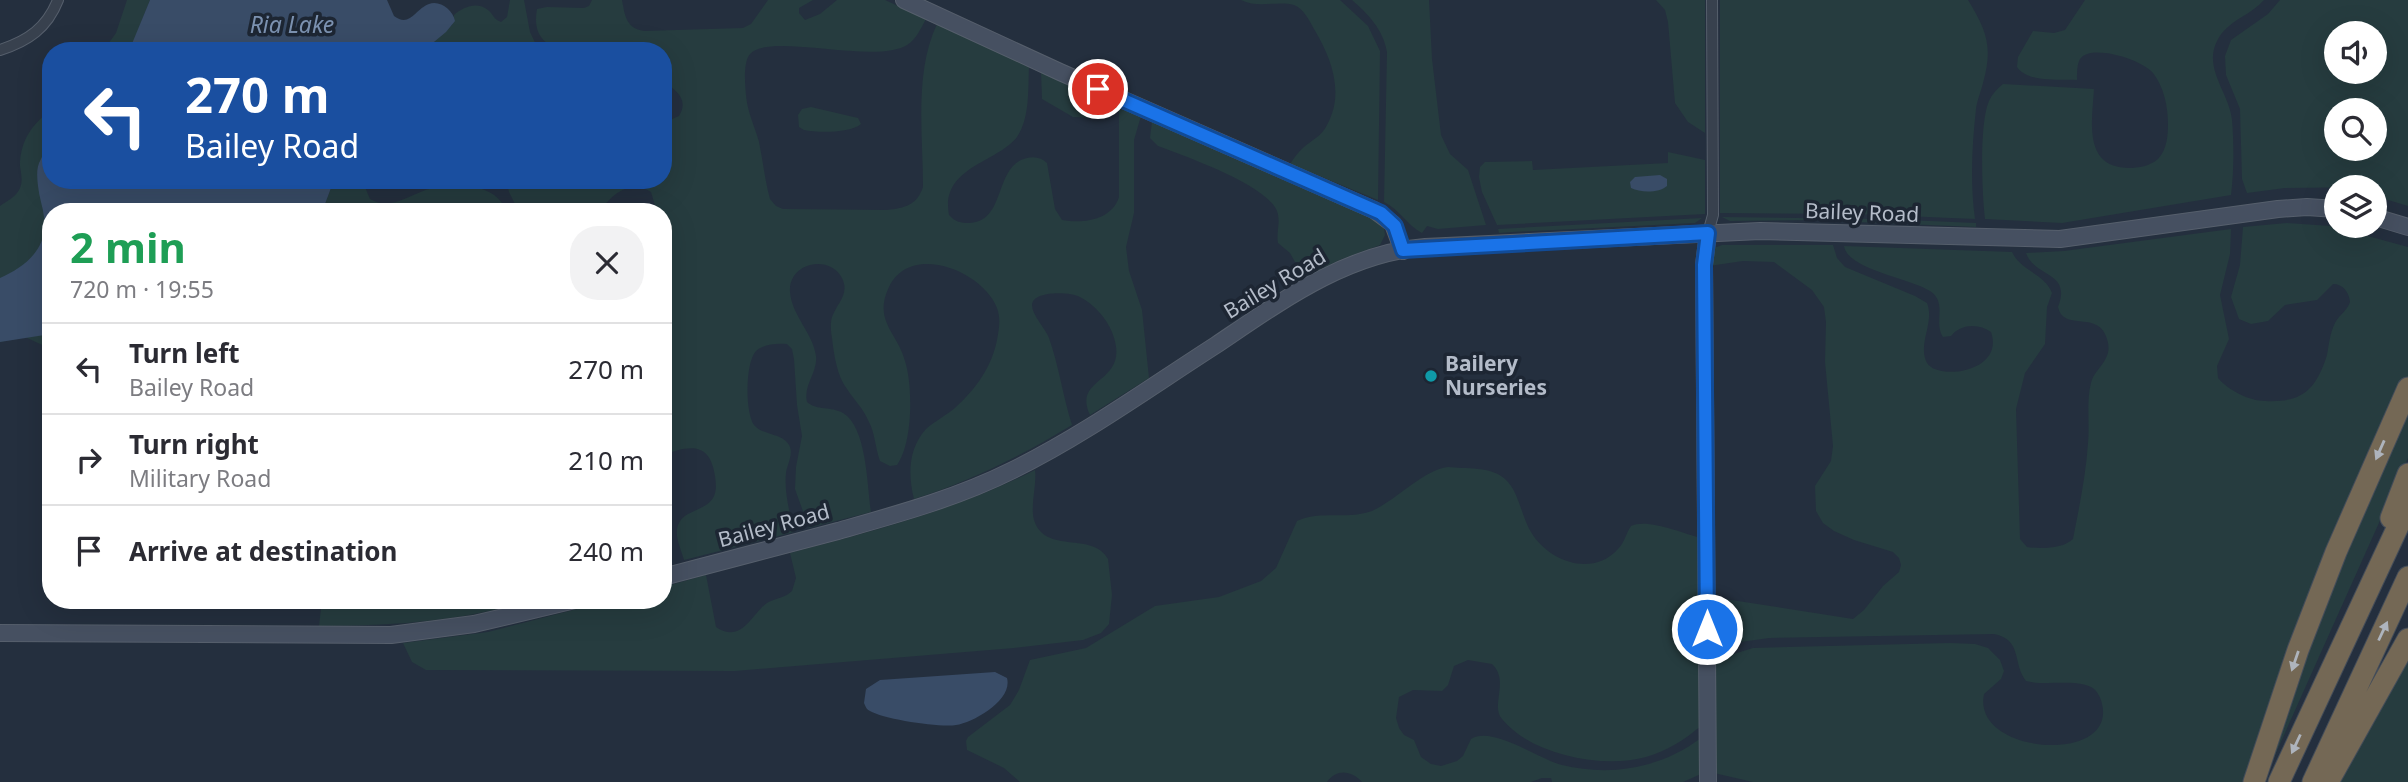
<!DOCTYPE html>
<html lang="en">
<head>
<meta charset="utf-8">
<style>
  body { margin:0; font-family:"Noto Sans",sans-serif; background:#f2f2f3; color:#2b2b33; height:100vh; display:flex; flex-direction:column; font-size:26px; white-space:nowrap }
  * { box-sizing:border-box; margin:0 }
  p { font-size:23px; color:#7c7c81 }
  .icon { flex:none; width:38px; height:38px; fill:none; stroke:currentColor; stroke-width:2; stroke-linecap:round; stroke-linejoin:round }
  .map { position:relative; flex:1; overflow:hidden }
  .drawer { position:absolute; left:42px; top:203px; width:630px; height:406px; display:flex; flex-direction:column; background:#fff; border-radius:28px; box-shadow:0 7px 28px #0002 }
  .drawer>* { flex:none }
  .guide { position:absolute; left:42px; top:42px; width:630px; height:147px; border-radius:28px; box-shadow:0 7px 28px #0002; background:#1a4fa0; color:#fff; overflow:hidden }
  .fabs { position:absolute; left:2324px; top:21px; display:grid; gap:14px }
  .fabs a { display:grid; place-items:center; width:63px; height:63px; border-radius:50%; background:#fff; box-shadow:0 7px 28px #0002; font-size:35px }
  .pin { position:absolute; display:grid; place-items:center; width:60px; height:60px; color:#fff; margin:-30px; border:4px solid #fff; border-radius:50%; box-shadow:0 2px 7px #0007 }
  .me { position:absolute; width:77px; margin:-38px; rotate:0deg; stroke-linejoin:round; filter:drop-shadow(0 0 5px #0008) }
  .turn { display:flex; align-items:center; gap:24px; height:147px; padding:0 28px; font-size:32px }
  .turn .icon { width:91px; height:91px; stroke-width:2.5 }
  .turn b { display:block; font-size:49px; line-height:60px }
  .round { display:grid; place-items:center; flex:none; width:74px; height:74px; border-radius:28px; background:#f2f2f3 }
  .summary { display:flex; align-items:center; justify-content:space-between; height:119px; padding:0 28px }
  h1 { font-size:42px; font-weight:700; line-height:52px; color:#1e9e55 }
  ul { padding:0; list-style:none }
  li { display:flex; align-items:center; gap:21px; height:91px; padding:0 28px; border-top:2px solid #e1e1e2 }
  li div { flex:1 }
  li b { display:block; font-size:26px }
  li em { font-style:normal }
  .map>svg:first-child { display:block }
</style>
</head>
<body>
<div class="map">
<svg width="2408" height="782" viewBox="0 0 2408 782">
  <rect width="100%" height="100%" fill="#242f3e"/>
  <path fill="#263c3f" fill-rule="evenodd" d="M127,0H150L138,30V51H103L116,33Z
    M510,0H524L530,32L539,51H423L452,25L454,15C463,7 477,1 488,10C494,15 493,19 501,22L507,17Z
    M592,0H622C625,16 626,28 644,31L743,28L751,24L768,0H813L799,8V13L805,20L820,14L837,0H885L926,19C921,28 916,40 907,45C875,65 769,32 750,54C743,62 745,84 746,95C747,111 755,127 759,142C763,161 765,181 770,199L776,206L783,209L887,210C905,208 917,205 923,187C923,134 914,73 937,24L1029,67C1028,89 1030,118 1017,137C997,163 940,167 949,215C955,222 961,223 969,223C1007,222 993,166 1027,158C1035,156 1042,158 1047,163L1055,209L1062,220C1083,224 1112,220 1119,197V107L1141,116L1134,140V213L1126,247L1129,271L1142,310L1149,378L1090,415C1071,375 1133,385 1112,332C1106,318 1094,304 1080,297C1071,292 1033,290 1032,305C1032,315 1045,328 1049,338C1059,366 1063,397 1072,425C1021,456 971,481 914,499C908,475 908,449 926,429C935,421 947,415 956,407C976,389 992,366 997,340C999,329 1001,319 997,308C984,272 911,241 889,287C873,321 897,332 905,361C913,386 913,443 897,465L890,466L880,461C875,447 875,432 868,420C863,408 854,400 847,389C837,376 834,355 832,338C831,332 830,324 832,317C837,303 850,294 842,278C830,254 788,262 790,292C792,316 813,333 816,356C818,372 803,385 807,402C817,411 831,406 843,413C867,427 867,486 871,512L809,528L795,489L796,467L802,436L797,405L794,359L792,349L787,344C777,343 764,344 756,351C745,363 745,412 754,425C763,436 785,433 790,447C793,455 787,465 786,473C784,493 790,513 794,532L684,560C681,549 673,534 679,523C685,510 705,511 713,498C717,491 716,484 715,476C710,442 690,445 663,455V212H657L651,192C631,179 611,194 600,212H519L509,192L506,180H663V123L679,116C689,100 677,90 663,82V51H562C541,43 533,32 537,9L547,7L584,8L589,6Z
    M1241,0H1340L1368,26L1380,51L1378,200L1290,164C1294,158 1298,152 1304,147C1312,140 1322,136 1327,125C1345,93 1331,57 1314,29C1309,20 1304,9 1294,5C1277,0 1259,9 1241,0Z
    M1352,0H1429L1432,59L1441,135L1450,154L1468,170L1486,225L1438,229L1427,226L1422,233C1407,225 1400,210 1384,202L1387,52C1383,29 1368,14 1352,0Z
    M1656,0H1705V133L1688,122L1675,103L1668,22L1665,10Z
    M1720,0H1968C1987,31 1993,47 1983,83C1981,92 1977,100 1976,109C1972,145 1970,183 1975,219L1856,214L1720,213Z
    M2085,0H2264C2252,14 2233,19 2222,33C2198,65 2229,90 2232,120C2234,144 2234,171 2231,195L2062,223L1985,219C1982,194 1979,124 1989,101C1992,94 1997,89 2003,84L2094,89C2092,121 2083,167 2128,168C2139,168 2150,166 2158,159C2167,150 2168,135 2168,124C2168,107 2164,87 2153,73C2143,60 2091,43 2080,59C2077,64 2077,73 2077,80C2059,79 2028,83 2017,67L2018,57L2033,31L2054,33L2065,30Z
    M2280,0H2408V206L2375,196V187L2285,188L2247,193L2242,179L2240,109L2226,75L2225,56L2231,40L2268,14ZM2336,33H2375V72H2336ZM2375,110V149H2336V110Z
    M1041,72L1108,102L1103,111L1095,118L1073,117L1042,99Z
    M811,107L858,118L861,124C851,133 818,133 804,130L799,127L798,115L802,109Z
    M51,110V349L25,337L0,342V206C7,201 17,196 20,188C23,181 21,173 20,166C20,141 32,124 51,110Z
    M1152,121L1370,216L1384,228L1385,235L1380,245L1342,259L1308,275V263L1295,262L1290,253L1278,243C1276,232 1281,222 1277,211C1266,184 1184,156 1158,146L1150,138Z
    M1668,152L1705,160V214L1497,225L1482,192L1479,177L1480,167L1485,162L1532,161L1533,170L1668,163Z
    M334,180H362L370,199C389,210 405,198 423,191C440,184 472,183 489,192C498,196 503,204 508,212H322Z
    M1722,217L1883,219L1976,223V227L1810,220L1730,221Z
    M1702,218L1695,223L1512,232L1499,233L1498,229Z
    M2287,223L2331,226L2408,247V377L2389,419L2249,782H1753L1714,773V660L1753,648L1950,643L1975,644L1988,648L2000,660L2004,671L2001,679L1984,694C1971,755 2117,765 2102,704C2101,698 2097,690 2091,687C2074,679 2045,686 2026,681C2012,663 2023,640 1994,634L1769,638L1741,642L1714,649L1712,597L1853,619L1864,610L1883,586L1899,572L1901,565L1899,558L1893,552L1854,540L1834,531L1823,523L1816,511L1815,486L1831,461L1833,446L1825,362L1826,322L1824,307L1812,290L1774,262L1743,261L1709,266L1714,248L1722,245H1833L1837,258L1845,267L1915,296L1927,303C1935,323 1917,344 1927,363C1938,381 2005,372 1991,332C1979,323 1960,324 1951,336L1943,337C1933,322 1948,303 1930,291C1910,278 1848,270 1844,246L2012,252C2021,271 2045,274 2052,293L2047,307L2045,344L2025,373L2016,409L2020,539L2027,547C2040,549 2063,549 2073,539C2079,508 2086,475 2088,443C2090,423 2086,402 2091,383C2095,366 2117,359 2105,334C2095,312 2063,331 2058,307C2072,271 2035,278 2026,253L2064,251L2231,229L2230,254L2220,295L2229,339L2217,366L2218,378C2228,390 2249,401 2265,401C2302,403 2316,390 2327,355C2329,344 2330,333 2335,323C2339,315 2347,311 2350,302C2349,292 2343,284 2333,284L2317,300L2285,305L2268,321L2251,324L2239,319L2231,297L2240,265L2243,227Z
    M2408,403V458L2263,782L2287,694Z
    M1448,467C1465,469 1491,466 1505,479C1519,491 1521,516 1531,532C1548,561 1592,578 1618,549C1625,542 1626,533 1631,526C1647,518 1682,533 1701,538V726C1684,740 1667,751 1646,757C1603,769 1531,755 1502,719C1490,705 1510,681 1492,664L1468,660L1454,666L1448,685L1442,691L1413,690L1399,697L1396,718L1399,728L1404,735L1414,740L1421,757L1431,764L1441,766L1457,761L1463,756L1471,739C1492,725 1538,759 1562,765C1611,777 1661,768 1701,738V774L1683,782H1552L1551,778H1542L1531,782H1362C1352,771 1337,768 1327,782H1020L1004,768L967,750L966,741L968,737L1010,705L1019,690L1030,660L1086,648L1155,606L1219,597L1261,581L1276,568L1297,521C1320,510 1348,520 1372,511C1395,501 1425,469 1448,467Z
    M1035,470C1037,486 1030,504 1034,520C1045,555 1093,531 1108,559L1112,595L1109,624L1101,633L1083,640L1014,648L735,671L426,670L412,662L403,643L488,632L612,600H663V587L706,575L716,627C742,645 753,612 767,603C776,598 785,598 792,591L796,578L790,553C874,531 957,509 1035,470Z
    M322,600H525C516,607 505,608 494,610C436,623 378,626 319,626Z
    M2408,647V782H2332Z"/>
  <path fill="#394c67" d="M150,0H387L394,16C410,28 415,9 429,4C440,0 453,10 455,21L446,32L423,51H129Z
    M51,146V180H334L322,212H51V334L0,342V278C25,267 49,248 44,217C43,207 39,197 38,186C37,177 36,167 41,159C43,154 48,150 51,146Z
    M1660,175L1667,179V186C1659,193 1641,193 1631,188L1630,182L1635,177Z
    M995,672L1007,678C1013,700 974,722 956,725C941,728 883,719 870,711C866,709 866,707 864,703L866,689L880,680Z"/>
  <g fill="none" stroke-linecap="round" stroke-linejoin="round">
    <g stroke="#565f6c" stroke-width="12">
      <path id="street" d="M0,50C28,41 47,28 58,0
        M1708,233L1713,215L1712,0"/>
    </g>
    <g stroke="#565f6c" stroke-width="18">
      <path id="secondary" d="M904,0L1060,72L1374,210L1393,224L1403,251
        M2375,217L2408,227
        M663,577C721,562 780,546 838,531C898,514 957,498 1013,470C1084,435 1149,388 1216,345C1280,302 1346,253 1425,247L1760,231L2060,239L2278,209L2307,207L2336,209
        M0,633L391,635L474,624L575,600
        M1708,782L1704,265L1708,233"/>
    </g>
    <g stroke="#434c59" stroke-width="23">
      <path id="highway" d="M2391,518L2408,474
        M2254,782L2298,650L2336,552L2408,388
        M2279,782L2408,505
        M2313,782L2408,577
        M2328,782L2408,639"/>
    </g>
    <use href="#street" stroke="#38414e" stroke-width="10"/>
    <use href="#secondary" stroke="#465061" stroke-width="16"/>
    <use href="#highway" stroke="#746855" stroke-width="21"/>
  </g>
  <defs><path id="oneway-solid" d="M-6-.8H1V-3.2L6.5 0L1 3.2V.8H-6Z" transform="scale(1.75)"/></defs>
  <g fill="#aeb4bd">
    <use href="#oneway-solid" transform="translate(2380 450) rotate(114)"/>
    <use href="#oneway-solid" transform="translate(2383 631) rotate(-65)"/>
    <use href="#oneway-solid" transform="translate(2295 661) rotate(109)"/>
    <use href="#oneway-solid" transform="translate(2296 744) rotate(115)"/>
  </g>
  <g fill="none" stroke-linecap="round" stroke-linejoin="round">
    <g stroke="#114b97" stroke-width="18">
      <path id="route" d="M1098,89L1381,213L1395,226L1403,250L1708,233L1704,265L1707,629"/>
    </g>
    <use href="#route" stroke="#1a73e8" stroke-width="12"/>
  </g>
  <circle fill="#0f9aa8" stroke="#1d2633" stroke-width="2.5" cx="1431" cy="376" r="7"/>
  <g text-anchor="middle" stroke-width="7" stroke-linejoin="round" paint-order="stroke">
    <g font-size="21" fill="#b4bcc9" stroke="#1d2633">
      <text transform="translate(1862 213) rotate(2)" y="7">Bailey Road</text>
      <text transform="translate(1275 284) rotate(-31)" y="7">Bailey Road</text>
      <text transform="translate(774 526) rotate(-15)" y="7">Bailey Road</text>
    </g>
    <g font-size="21" font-weight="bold" fill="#b4bcc9" stroke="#1d2633" text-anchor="start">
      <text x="1445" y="371">Bailery<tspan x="1445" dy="24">Nurseries</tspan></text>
    </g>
    <g font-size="23" font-style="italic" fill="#7c92b1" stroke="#1d2633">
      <text x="292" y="33">Ria Lake</text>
    </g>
  </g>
</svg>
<div class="fabs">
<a><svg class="icon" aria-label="sound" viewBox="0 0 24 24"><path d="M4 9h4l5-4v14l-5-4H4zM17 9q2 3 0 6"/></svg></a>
<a><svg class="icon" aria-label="search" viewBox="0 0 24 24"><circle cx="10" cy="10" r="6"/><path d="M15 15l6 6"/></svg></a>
<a><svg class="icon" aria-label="layers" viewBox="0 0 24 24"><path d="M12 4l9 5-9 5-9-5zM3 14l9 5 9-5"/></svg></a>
</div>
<div class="pin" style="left:1098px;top:89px;background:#d93025"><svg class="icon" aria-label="arrive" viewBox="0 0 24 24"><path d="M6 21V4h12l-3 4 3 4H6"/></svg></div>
<svg class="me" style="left:1707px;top:629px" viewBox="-20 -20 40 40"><circle r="17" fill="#1a73e8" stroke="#fff" stroke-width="3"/><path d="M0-11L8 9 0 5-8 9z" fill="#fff"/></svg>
<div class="guide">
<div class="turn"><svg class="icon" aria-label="left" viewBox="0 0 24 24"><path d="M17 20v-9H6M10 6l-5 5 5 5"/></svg><div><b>270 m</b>Bailey Road</div></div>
</div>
<section class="drawer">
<div class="summary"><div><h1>2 min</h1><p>720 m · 19:55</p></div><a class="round"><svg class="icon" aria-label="close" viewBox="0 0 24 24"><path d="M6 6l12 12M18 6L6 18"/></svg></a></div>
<ul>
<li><svg class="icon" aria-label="left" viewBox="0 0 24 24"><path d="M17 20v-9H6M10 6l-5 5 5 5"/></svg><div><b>Turn left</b><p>Bailey Road</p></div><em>270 m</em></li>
<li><svg class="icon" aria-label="right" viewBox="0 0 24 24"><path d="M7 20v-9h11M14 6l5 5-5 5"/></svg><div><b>Turn right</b><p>Military Road</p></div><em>210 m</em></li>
<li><svg class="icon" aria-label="arrive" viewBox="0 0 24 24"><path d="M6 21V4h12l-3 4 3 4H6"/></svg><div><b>Arrive at destination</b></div><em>240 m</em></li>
</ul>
</section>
</div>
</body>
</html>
